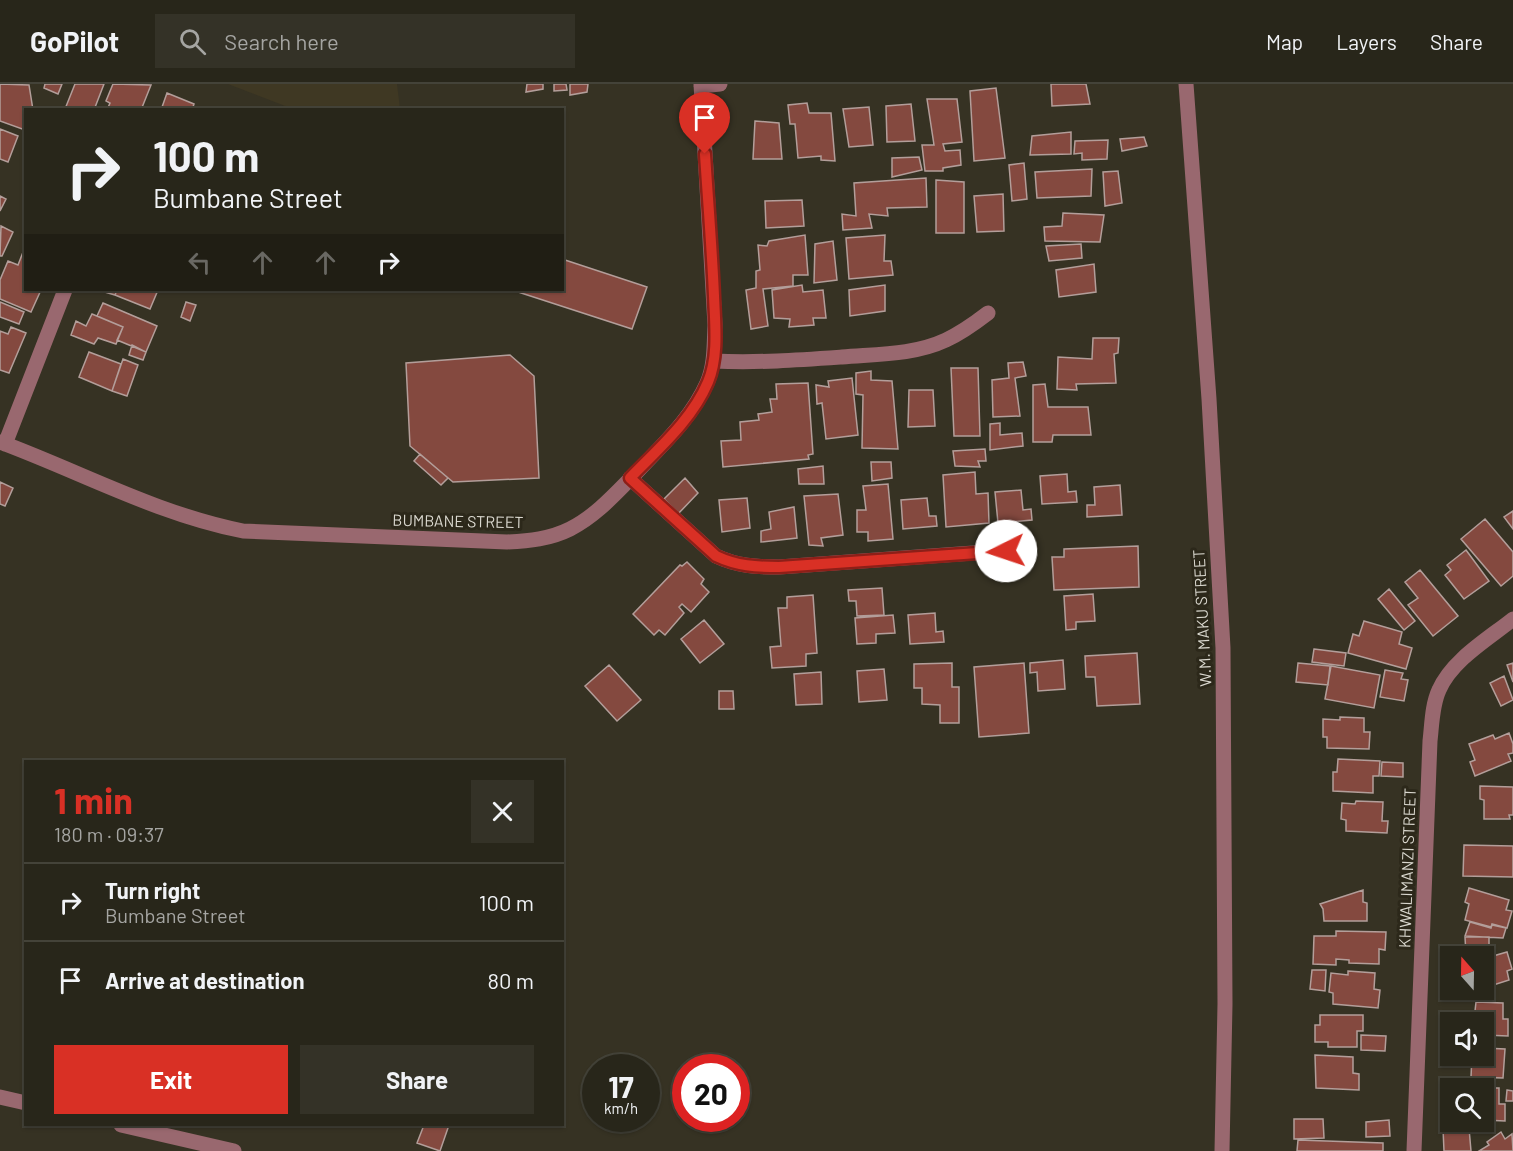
<!DOCTYPE html>
<html lang="en">
<head>
<meta charset="utf-8">
<style>
  body { margin:0; font-family:Barlow,sans-serif; background:#343227; color:#f1f3f6; height:100vh; display:flex; flex-direction:column; font-size:22px; white-space:nowrap }
  * { box-sizing:border-box; margin:0 }
  p { font-size:20px; color:#a5a5a2 }
  .icon { flex:none; width:33px; height:33px; fill:none; stroke:currentColor; stroke-width:2; stroke-linecap:round; stroke-linejoin:round }
  .map { position:relative; flex:1; overflow:hidden }
  .sheet { position:absolute; left:24px; top:676px; width:540px; height:366px; display:flex; flex-direction:column; background:#28261a; border-radius:0px; box-shadow:0 2px 4px #0004,0 0 0 2px #444339 }
  .sheet>* { flex:none }
  .guide { position:absolute; left:24px; top:24px; width:540px; height:183px; border-radius:0px; box-shadow:0 2px 4px #0004,0 0 0 2px #444339; background:#28261a; color:#f1f3f6; overflow:hidden }
  .needle { width:39px; rotate:340deg }
  .tools { position:absolute; left:1440px; top:862px; display:grid; gap:12px }
  .tools a { display:grid; place-items:center; width:54px; height:54px; border-radius:0px; background:#28261a; box-shadow:0 2px 4px #0004,0 0 0 2px #444339; font-size:30px }
  .speed { position:absolute; left:582px; top:970px; display:flex; gap:12px; font-size:30px; font-weight:700; text-align:center }
  .speed>* { display:grid; place-content:center; width:78px; height:78px; border-radius:50%; background:#28261a; box-shadow:0 2px 4px #0004,0 0 0 2px #444339; line-height:1 }
  .speed small { font-size:15px; font-weight:400 }
  .speed .limit { border:9px solid #d22; background:#fff; color:#111 }
  .pin { position:absolute; display:grid; place-items:center; width:51px; height:51px; color:#fff; margin:-62px -26px; border-radius:50% 50% 50% 0; rotate:-45deg; box-shadow:0 0 6px #0007 }
  .pin .icon { rotate:45deg }
  .me { position:absolute; width:66px; margin:-33px; rotate:266deg; stroke-linejoin:round; filter:drop-shadow(0 0 4px #0008) }
  .turn { display:flex; align-items:center; gap:21px; height:126px; padding:0 30px; font-size:27px }
  .turn .icon { width:78px; height:78px; stroke-width:2.5 }
  .turn b { display:block; font-size:42px; line-height:51px }
  .lanes { display:flex; align-items:center; height:57px; padding:0 30px; background:#0003; justify-content:center; gap:30px; direction:ltr }
  .lanes .off { opacity:.35 }
  .round { display:grid; place-items:center; flex:none; width:63px; height:63px; border-radius:0px; background:#343227 }
  .overview { display:flex; align-items:center; justify-content:space-between; height:102px; padding:0 30px }
  h1 { font-size:36px; font-weight:700; line-height:45px; color:#d93025 }
  .button { display:flex; gap:12px; margin-top:auto; padding:12px 30px }
  .button a { flex:1; height:69px; border-radius:0px; background:#d93025; color:#fff; font-size:24px; font-weight:700; line-height:69px; text-align:center }
  .button a+a { background:#343227; color:#f1f3f6 }
  ul { padding:0; list-style:none }
  li { display:flex; align-items:center; gap:18px; height:78px; padding:0 30px; border-top:2px solid #444339 }
  li div { flex:1 }
  li b { display:block; font-size:22px }
  li em { font-style:normal }
  header { display:flex; align-items:center; gap:36px; box-sizing:border-box; height:84px; padding:0 30px; background:#28261a; border-bottom:2px solid #444339 }
  header strong { font-size:28px }
  nav { display:flex; gap:33px; margin-inline-start:auto; font-size:21px }
  .search { width:420px; height:54px; background:#343227; display:flex; align-items:center; gap:15px; box-sizing:border-box; padding:0 21px; border-radius:0px; color:#a5a5a2; font-size:22px }
  .map>svg:first-child { display:block }
</style>
</head>
<body>
<header>
<strong>GoPilot</strong>
<div class="search"><svg class="icon" aria-label="search" viewBox="0 0 24 24"><circle cx="10" cy="10" r="6"/><path d="M15 15l6 6"/></svg>Search here</div>
<nav><a>Map</a><a>Layers</a><a>Share</a></nav>
</header>
<div class="map">
<svg width="1513" height="1067" viewBox="0 0 1513 1067">
  <rect width="100%" height="100%" fill="#363223"/>
  <path fill="#3f3823" d="M228,0H397L400,25H293Z"/>
  <path fill="#84493f" stroke="#b39e9a" stroke-width="1.5" d="M0,0L29,1L33,26H26L25,46L0,37Z
    M45,0H62L58,10L44,4Z
    M75,0H104L94,26L65,25Z
    M113,0L151,1L141,26H107L110,19L106,17Z
    M527,0H543V5L526,8Z
    M554,0H566L567,6L554,7Z
    M570,0H588L587,8L570,11Z
    M1051,0H1086L1090,20L1052,22Z
    M996,4L1005,74L974,77L970,7Z
    M167,9L194,20L192,26H161Z
    M927,15H957L962,58L943,60L945,67L960,66L961,81L943,84V87H925L922,61H934Z
    M807,19L809,29H831L835,77L821,76V72L798,74L795,40H790L788,21Z
    M911,20L915,57L887,58L886,22Z
    M869,23L873,61L849,63L843,25Z
    M755,37L779,39L782,75H753Z
    M0,45L18,52L8,78L0,75Z
    M1071,48V70L1030,71L1032,52Z
    M1144,53L1147,62L1122,67L1120,55Z
    M1108,56L1107,75L1082,76V69L1074,70L1075,57Z
    M919,73L922,86L892,93V74Z
    M1024,79L1027,115L1012,117L1009,81Z
    M1092,85L1091,112L1037,114L1035,88Z
    M1118,87L1122,119L1105,122L1103,88Z
    M926,94L927,123L887,124L888,132L869,130L872,144L843,146L842,130L856,132L854,99Z
    M936,96L964,98V149H936Z
    M1003,110L1004,147L977,148L974,112Z
    M0,112L6,115L0,127Z
    M802,116L804,142L766,144L765,117Z
    M1063,129L1104,131L1100,158L1045,157L1044,143L1062,142Z
    M1,142L13,148L2,172H0Z
    M805,151L808,191H793V202L763,205L768,242L751,245L746,206L756,204V187L760,186L758,161L767,162L769,157Z
    M885,151L884,177H891L893,191L849,195L846,154Z
    M833,157L837,196L814,199L815,160Z
    M1081,160L1082,174L1049,177L1046,162Z
    M25,163L26,206H41L31,228L0,215V196L8,177L18,181Z
    M562,175L647,203L632,245L512,206H562Z
    M1094,180L1096,208L1059,213L1056,186Z
    M802,201L803,208L823,206L826,234H813L814,241L789,243L790,235L774,234L772,206Z
    M885,201V227L850,232L849,206Z
    M98,206H117L115,211Z
    M117,206H158L150,225L115,211Z
    M0,218L24,228L19,240L0,233Z
    M186,218L196,221L190,237L181,233Z
    M103,219L157,242L146,268L117,256L123,243L97,232Z
    M92,230L123,243L116,260L98,254L94,260L71,251L76,237L86,242Z
    M11,243L26,249L9,289L0,286V247L8,250Z
    M1093,254H1119L1118,269L1114,270L1116,299L1076,300L1077,306L1057,305L1058,273L1092,275Z
    M132,261L146,268L143,276L129,271Z
    M89,268L121,280L112,307L79,293Z
    M510,271L534,292L539,394L453,398L410,362L406,279Z
    M123,275L138,281L127,312L112,307Z
    M1023,278L1026,292L1015,294L1020,332L993,333L992,296L1009,294L1008,279Z
    M951,284H978L980,352H954Z
    M871,287V296L892,297L898,365L862,364L863,311L856,310V289Z
    M852,294L858,351L826,355L822,319L817,320L816,301L829,303L828,297Z
    M808,299L813,370L808,371L809,375L723,383L721,357L741,356L740,338L759,336L758,330L772,328L770,315H777L776,300Z
    M1045,300L1048,323H1088L1091,351H1053L1052,358H1033V301Z
    M909,306H933L935,342L908,343Z
    M1000,339V351L1022,349L1023,362L990,366V340Z
    M985,365L986,377H978L980,383L955,382L953,367Z
    M420,370L448,394L441,401L414,377Z
    M871,378H891L892,394L872,397Z
    M823,382L824,400H799L798,385Z
    M975,388L976,410L988,409L989,439L946,443L943,391Z
    M1067,390L1068,408L1076,407L1077,418L1042,420L1040,392Z
    M685,394L698,409L678,430L664,415Z
    M0,398L13,404L5,422L0,420Z
    M888,400L893,455L868,457V448H857V426H866L863,402Z
    M1120,401L1122,431L1087,433V421H1095L1094,403Z
    M1021,406L1023,426L1031,425L1032,436L998,439L995,408Z
    M838,410L843,451L821,454L823,462L809,461L804,412Z
    M747,414L750,444L722,448L719,416Z
    M927,414L929,432H936L937,442L903,445L901,416Z
    M794,423L797,454L761,458V447L771,445L769,428Z
    M1513,427V445L1504,433Z
    M1485,435L1513,468V492L1501,502L1461,455Z
    M1138,462L1139,503L1054,506L1052,473H1064V465Z
    M1466,466L1489,497L1464,515L1445,491L1451,486L1447,481Z
    M687,478L704,495L701,500L709,508L691,528L682,520L679,523L684,529L665,551L659,546L654,551L633,530L680,481L682,482Z
    M1420,486L1458,532L1433,552L1408,521L1418,514L1405,498Z
    M882,504L884,531L857,532L856,517H849L848,506Z
    M1389,505L1415,537L1404,546L1378,515Z
    M1093,510L1095,537L1076,538V545L1066,546L1064,512Z
    M813,511L817,569L806,570V582L772,584L770,563L781,562L778,524H787V513Z
    M935,529L936,548L943,547L944,558L910,560L908,531Z
    M893,531L895,549L876,550V559L857,560L855,534Z
    M704,536L724,560L700,579L681,555Z
    M1364,537L1402,548L1399,560L1412,564L1406,585L1348,569L1353,550L1359,552Z
    M1314,565L1346,569L1344,582L1312,578Z
    M1137,569L1140,620L1097,622L1095,593H1086L1085,572Z
    M1063,576L1065,605L1038,607L1037,588L1030,589V579Z
    M952,579V603H959V639H940V621L922,620V604H914V580Z
    M1024,579L1029,649L979,653L974,583Z
    M1298,579L1330,582L1328,601L1296,598Z
    M1513,579V598L1507,581Z
    M609,581L641,616L617,637L585,602Z
    M1331,582L1380,591L1374,624L1325,615Z
    M884,585L887,616L859,618L857,587Z
    M1385,586L1403,589L1401,595L1408,596L1404,617L1380,613Z
    M821,588L822,620L796,621L794,590Z
    M1504,592L1513,616L1501,622L1490,599Z
    M719,607H733L734,625H719Z
    M1340,633L1364,634V648H1370L1369,665L1327,664V653H1323V635L1340,636Z
    M1509,649L1513,660V669L1508,670L1511,677L1475,692L1470,678L1475,676L1469,660L1493,651L1495,655Z
    M1338,675L1380,677L1379,692H1373V709L1333,707V688H1337Z
    M1382,678L1403,679V693L1381,692Z
    M1480,702L1513,703V731H1509L1510,735H1484V716L1480,715Z
    M1356,717L1383,718L1382,737H1388L1387,749L1346,747V736L1341,735L1342,719L1355,720Z
    M1464,761L1513,762V793L1463,792Z
    M1469,804L1509,816L1506,826L1512,827L1507,844L1492,840L1491,843L1465,836L1469,820L1465,818Z
    M1363,806V818L1367,819V837H1324L1323,825L1320,820Z
    M1470,838L1491,844L1492,841L1506,844L1503,854L1465,852Z
    M1336,847L1386,848L1385,866L1379,865V880L1349,879V876L1336,875V881L1313,880L1314,852H1336Z
    M1465,853H1489V869L1466,871Z
    M1492,868L1493,872L1507,868L1512,885L1507,887L1509,896L1484,904V873H1475Z
    M1312,886H1326L1325,907L1310,905Z
    M1348,887L1375,889L1374,905L1380,906L1378,924L1333,920V909L1329,908L1331,889L1348,891Z
    M1476,918L1503,919V935H1508V952L1484,951V939H1470V927H1475Z
    M1320,931H1363V947H1357V963H1328V958H1315V941H1320Z
    M1361,951L1386,952L1385,967L1361,966Z
    M1484,964L1505,965L1503,994L1471,993L1472,972H1484Z
    M1315,971L1353,973V989L1359,990V1006L1316,1004Z
    M1473,1004H1499V1020H1505V1037L1484,1036V1005Z
    M1507,1006L1513,1007V1017H1506Z
    M1294,1035H1323L1324,1054L1294,1055Z
    M1389,1036L1390,1052L1366,1053V1038Z
    M424,1041H449L440,1067L417,1059Z
    M1469,1044L1471,1067H1444L1443,1045Z
    M1501,1048L1505,1055L1512,1050L1513,1067H1479L1489,1061L1487,1058Z
    M1298,1056L1383,1059V1067H1297Z"/>
  <g fill="none" stroke-linecap="round" stroke-linejoin="round">
    <path stroke="#99686f" stroke-width="15" d="M1186,0L1209,315L1223,564L1225,920L1222,1067
      M701,2L720,0
      M714,277C757,279 799,276 842,273C877,270 914,271 946,256C961,249 975,239 988,229
      M0,358C81,388 157,430 243,447L507,458C529,457 550,455 570,445C596,432 616,409 636,389C662,361 691,335 707,299C715,281 714,260 715,241L701,0
      M5,360L65,206
      M630,394L716,472C737,482 756,483 779,483L1029,465
      M0,1013L26,1019
      M121,1041L234,1067
      M1414,1067L1430,657C1432,640 1432,621 1439,606C1452,576 1488,555 1513,535"/>
  </g>
  <g fill="none" stroke-linecap="round" stroke-linejoin="round">
    <g stroke="#8d1f18" stroke-width="15">
      <path id="route" d="M705,70C708,117 712,165 714,212C715,239 719,272 708,298C692,336 658,365 630,394L716,472C737,482 756,483 779,483L1006,467"/>
    </g>
    <use href="#route" stroke="#d93025" stroke-width="10"/>
  </g>
  <g text-anchor="middle" stroke-width="6" stroke-linejoin="round" paint-order="stroke">
    <g font-size="16" fill="#dad8cf" stroke="#2c281a">
      <text transform="translate(458 437) rotate(1)" y="6">BUMBANE STREET</text>
      <text transform="translate(1202 534) rotate(-93)" y="6">W.M. MAKU STREET</text>
      <text transform="translate(1407 784) rotate(-88)" y="6">KHWALIMANZI STREET</text>
    </g>
  </g>
</svg>
<div class="tools">
<a><svg class="needle" viewBox="-14 -14 28 28"><path d="M0-13l5 13h-10z" fill="#e53935"/><path d="M0 13l5-13h-10z" fill="#a5a5a2"/></svg></a>
<a><svg class="icon" aria-label="sound" viewBox="0 0 24 24"><path d="M4 9h4l5-4v14l-5-4H4zM17 9q2 3 0 6"/></svg></a>
<a><svg class="icon" aria-label="search" viewBox="0 0 24 24"><circle cx="10" cy="10" r="6"/><path d="M15 15l6 6"/></svg></a>
</div>
<div class="speed"><div>17<small>km/h</small></div><div class="limit">20</div></div>
<div class="pin" style="left:705px;top:70px;background:#d93025"><svg class="icon" aria-label="arrive" viewBox="0 0 24 24"><path d="M6 21V4h12l-3 4 3 4H6"/></svg></div>
<svg class="me" style="left:1006px;top:467px" viewBox="-20 -20 40 40"><circle r="19" fill="#fff"/><path d="M0-13L10 11 0 6-10 11z" fill="#d93025"/></svg>
<div class="guide">
<div class="turn"><svg class="icon" aria-label="right" viewBox="0 0 24 24"><path d="M7 20v-9h11M14 6l5 5-5 5"/></svg><div><b>100 m</b>Bumbane Street</div></div>
<div class="lanes"><svg class="icon off" aria-label="left" viewBox="0 0 24 24"><path d="M17 20v-9H6M10 6l-5 5 5 5"/></svg><svg class="icon off" aria-label="ahead" viewBox="0 0 24 24"><path d="M12 20V5M6 11l6-6 6 6"/></svg><svg class="icon off" aria-label="ahead" viewBox="0 0 24 24"><path d="M12 20V5M6 11l6-6 6 6"/></svg><svg class="icon" aria-label="right" viewBox="0 0 24 24"><path d="M7 20v-9h11M14 6l5 5-5 5"/></svg></div>
</div>
<section class="sheet">
<div class="overview"><div><h1>1 min</h1><p>180 m · 09:37</p></div><a class="round"><svg class="icon" aria-label="close" viewBox="0 0 24 24"><path d="M6 6l12 12M18 6L6 18"/></svg></a></div>
<ul>
<li><svg class="icon" aria-label="right" viewBox="0 0 24 24"><path d="M7 20v-9h11M14 6l5 5-5 5"/></svg><div><b>Turn right</b><p>Bumbane Street</p></div><em>100 m</em></li>
<li><svg class="icon" aria-label="arrive" viewBox="0 0 24 24"><path d="M6 21V4h12l-3 4 3 4H6"/></svg><div><b>Arrive at destination</b></div><em>80 m</em></li>
</ul>
<div class="button"><a>Exit</a><a>Share</a></div>
</section>
</div>
</body>
</html>
